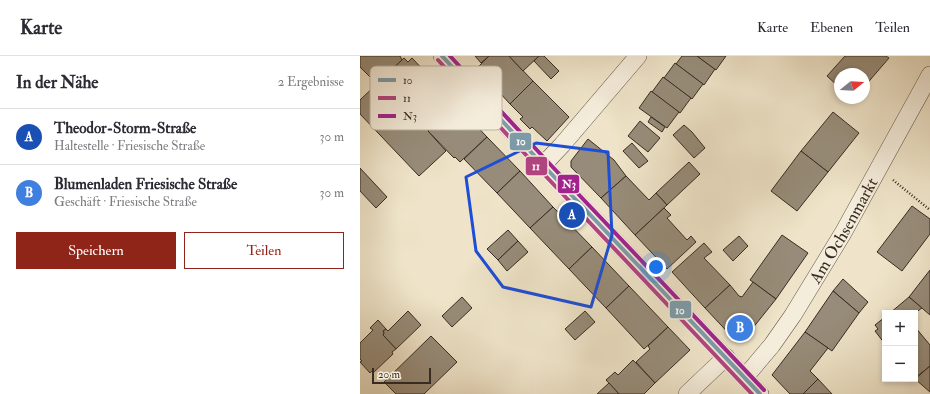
<!DOCTYPE html>
<html lang="de">
<head>
<meta charset="utf-8">
<style>
  body { margin:0; font-family:"IM FELL Double Pica",serif; background:#f2f2f3; color:#2b2b33 }
  .controls { position:absolute; right:12px; bottom:12px; display:grid; overflow:hidden; border-radius:0px; box-shadow:0 2px 6px #0003 }
  .controls button { width:36px; height:36px; display:grid; place-items:center; padding:0; border:0; border-bottom:1px solid #e1e1e2; background:#fff; color:#2b2b33; font:20px sans-serif }
  .compass { position:absolute; left:474px; top:12px; width:36px; height:36px; border-radius:50%; background:#fff; box-shadow:0 2px 6px #0003; rotate:72deg }
  .scale { position:absolute; left:12px; bottom:10px; width:59px; box-sizing:border-box; padding-left:4px; border:2px solid #372c22; border-top:0; font-size:11px; line-height:14px; white-space:nowrap; color:#372c22; -webkit-text-stroke:3px #f5eddc; paint-order:stroke }
  .you { position:absolute; left:296px; top:211px; width:14px; height:14px; margin:-10px; border:3px solid #fff; border-radius:50%; background:#1a73e8; box-shadow:0 0 0 6px #1a73e833 }
  .badge { display:grid; place-items:center; width:26px; height:26px; border-radius:50%; background:#8f2418; color:#fff; font-size:13px; font-weight:700 }
  .pin { position:absolute; translate:-50% -50%; border:2px solid #fff; box-shadow:0 1px 4px #0006 }
  .list { margin:0; padding:0; list-style:none }
  h2 { display:flex; justify-content:space-between; align-items:center; height:52px; margin:0; padding:0 16px; font-size:17px }
  h2 small { font-size:13px; font-weight:400; color:#7c7c81 }
  .list li { display:grid; grid-template-columns:26px 1fr auto; gap:12px; align-items:center; box-sizing:border-box; height:56px; padding:0 16px; border-top:1px solid #e1e1e2 }
  .list b { display:block; font-size:15px; white-space:nowrap }
  .list p { margin:0; font-size:13px; white-space:nowrap; color:#7c7c81 }
  .list em { font-size:13px; font-style:normal; color:#7c7c81 }
  .actions { display:flex; gap:8px; padding:12px 16px }
  .actions a { flex:1; padding:9px 0; border:1px solid #8f2418; border-radius:0px; text-align:center; font-size:14px; color:#8f2418 }
  .actions .main { background:#8f2418; color:#fff }
  .map { position:relative; flex:none; width:570px; height:338px; overflow:hidden }
  header { display:flex; align-items:center; gap:24px; box-sizing:border-box; height:56px; padding:0 20px; background:#fff; border-bottom:1px solid #e1e1e2 }
  header strong { font-size:19px }
  nav { display:flex; gap:22px; margin-inline-start:auto; font-size:14px }
  main { display:flex }
  aside { flex:1; background:#fff }
  .map>svg:first-child { display:block }
  .building { fill:#978c79; stroke:#372c22 }
  .lines { fill:none; stroke-linecap:round; stroke-linejoin:round }
  .street-casing { stroke:#655a4c; stroke-width:18 }
  .path { stroke:#372c22; stroke-width:2.5; stroke-dasharray:1 2; stroke-linecap:butt }
  .street { stroke:#f5eddc; stroke-width:17 }
  .bus-1-casing { stroke:#f5eddc; stroke-width:7 }
  .bus-2-casing { stroke:#f5eddc; stroke-width:7 }
  .bus-3-casing { stroke:#f5eddc; stroke-width:7 }
  .bus-1 { stroke:#7d9caa; stroke-width:4 }
  .bus-2 { stroke:#b24481; stroke-width:4 }
  .bus-3 { stroke:#a2238e; stroke-width:4 }
  .marked { fill:none; stroke:#1d4ed8; stroke-width:3; stroke-linejoin:round }
  .labels { text-anchor:middle; stroke-width:4; stroke-linejoin:round; paint-order:stroke }
  .street-label { font-size:17px; fill:#372c22; stroke:#f5eddc }
  .key { fill:#f5eddc; stroke:#bcb3a4; stroke-width:1 }
  .key-label { font-size:11px; fill:#372c22 }
  .line-badge { stroke:#f5eddc; stroke-width:1.5 }
  .badge-label { font-size:11px; text-anchor:middle; font-weight:bold; fill:#fff }
</style>
</head>
<body>
<header>
<strong>Karte</strong>
<nav><a>Karte</a><a>Ebenen</a><a>Teilen</a></nav>
</header>
<main>
<aside>
<h2>In der Nähe<small>2 Ergebnisse</small></h2>
<ul class="list">
<li><span class="badge" style="background:#1a4fb4">A</span><div><b>Theodor-Storm-Straße</b><p>Haltestelle · Friesische Straße</p></div><em>30 m</em></li>
<li><span class="badge" style="background:#3f7fe0">B</span><div><b>Blumenladen Friesische Straße</b><p>Geschäft · Friesische Straße</p></div><em>30 m</em></li>
</ul>
<div class="actions"><a class="main">Speichern</a><a>Teilen</a></div>
</aside>
<div class="map">
<svg width="570" height="338" viewBox="0 0 570 338">
  <rect width="100%" height="100%" fill="#efe4c9"/>
  <filter id="stains"><feTurbulence type="fractalNoise" baseFrequency=".005" numOctaves="4"/><feColorMatrix values="0 0 0 0 .2 0 0 0 0 .09 0 0 0 0 .02 0 0 0 .5 -.17"/></filter>
  <radialGradient id="worn" r=".72"><stop offset=".6" stop-color="#630" stop-opacity="0"/><stop offset="1" stop-color="#630" stop-opacity=".3"/></radialGradient>
  <g class="building">
    <path d="M0 0H40L42 4 17 28 0 11Z"/>
    <path d="M115 0H129L121 7Z"/>
    <path d="M129 0H149L173 25 150 48 139 36 137 38 127 28 129 26 116 13Z"/>
    <path d="M149 0H179L163 15Z"/>
    <path d="M179 0H184L199 15 191 23 174 5Z"/>
    <path d="M322 0H337L355 13 344 29 316 8Z"/>
    <path d="M337 0H366L356 14Z"/>
    <path d="M485 0H526L529 2 504 31V18H480V32L467 20Z"/>
    <path d="M44 2 48 6 52 2 127 81 100 106 95 101 94 102 68 75 70 73 62 65 59 66 20 25Z"/>
    <path d="M315 7 343 28 332 43 304 22Z"/>
    <path d="M303 21 331 42 320 57 292 36Z"/>
    <path d="M20 25 59 66 62 65 70 73 68 75 86 95 59 120 0 58V44Z"/>
    <path d="M173 25 209 61 187 85 172 71 170 73 160 63 163 61 150 48Z"/>
    <path d="M291 35 319 56 307 72 279 52Z"/>
    <path d="M473 56 499 77 468 116 441 95Z"/>
    <path d="M291 61 305 71 302 76 288 66Z"/>
    <path d="M280 65 300 82 288 96 268 80Z"/>
    <path d="M324 69 332 76 345 92 334 102 313 79Z"/>
    <path d="M127 81 160 115 137 137 104 103Z"/>
    <path d="M228 83 254 104 266 120 241 142 211 111V105Z"/>
    <path d="M272 87 288 105 279 112 263 95Z"/>
    <path d="M441 95 468 116 437 155 411 135Z"/>
    <path d="M329 106 340 118 307 149 296 137Z"/>
    <path d="M0 112 27 141 16 152 0 135Z"/>
    <path d="M160 115 193 151 170 172 137 137Z"/>
    <path d="M266 120 289 144 296 137 307 149 275 179 241 142Z"/>
    <path d="M552 150 570 163V178L542 215 517 196Z"/>
    <path d="M193 151 232 191 209 213 170 172Z"/>
    <path d="M304 152 311 159 307 162 327 184 331 180 336 186 307 213 275 179Z"/>
    <path d="M148 174 158 185 138 204 127 193Z"/>
    <path d="M422 179 448 197 416 243 390 224Z"/>
    <path d="M379 180 388 190 373 205 363 194Z"/>
    <path d="M158 185 168 196 147 215 138 204Z"/>
    <path d="M344 187 352 196 344 202 370 229 345 252 312 216Z"/>
    <path d="M232 191 269 230 246 252 209 213Z"/>
    <path d="M570 214V259L549 241Z"/>
    <path d="M483 223 508 246 499 257 473 235Z"/>
    <path d="M393 226 416 243 384 283 375 284 345 252 370 229 379 240 382 241Z"/>
    <path d="M269 230 308 271 284 293 246 252Z"/>
    <path d="M473 235 499 257 472 295 445 276Z"/>
    <path d="M102 241 112 252 92 271 82 260Z"/>
    <path d="M549 241 562 252 555 257H530Z"/>
    <path d="M48 255 61 269 36 293 23 279 24 277 23 275 26 273 28 275Z"/>
    <path d="M225 255 235 266 215 284 205 273Z"/>
    <path d="M525 261V288L515 275 518 273 515 269Z"/>
    <path d="M18 264 26 273 23 275 24 277 23 279 36 293 32 296 33 298 13 317 12 315 10 317 0 306 2 305 0 303V287L13 274 10 272Z"/>
    <path d="M308 271 330 294 295 327 276 306 290 293 288 290Z"/>
    <path d="M555 271 570 289V310L555 322Z"/>
    <path d="M445 276 468 292 450 315 458 323 443 338H430L412 319Z"/>
    <path d="M71 280 97 306 64 338H36L24 326Z"/>
    <path d="M273 304 295 327 284 338H259L246 324 255 316 258 319Z"/>
    <path d="M570 310V336L555 323Z"/>
    <path d="M458 323 472 338H443Z"/>
    <path d="M249 327 259 338H237Z"/>
  </g>
  <g class="lines">
    <g class="street-casing">
      <g id="street">
        <path d="M82 0 183 109 400 338"/>
        <path d="M183 109 202 89 278 0"/>
        <path id="s1" d="M385 321 412 289 433 259 483 177 570 19"/>
        <path d="M327 338 366 301"/>
      </g>
    </g>
    <path class="path" d="M533 124 570 154"/>
    <use href="#street" class="street"/>
    <g class="bus-1-casing">
      <path id="bus-1" d="M82 0 183 109 400 338"/>
    </g>
    <g class="bus-2-casing">
      <path id="bus-2" d="M78 4 179 113 392 338"/>
    </g>
    <g class="bus-3-casing">
      <path id="bus-3" d="M90 0 187 105 404 334"/>
    </g>
    <use href="#bus-1" class="bus-1"/>
    <use href="#bus-2" class="bus-2"/>
    <use href="#bus-3" class="bus-3"/>
  </g>
  <path class="marked" d="M176 87 248 96 252 179 231 251 143 231 116 195 106 121Z"/>
  <g class="labels">
    <g class="street-label">
      <text dy="6" stroke="none"><textPath href="#s1" startOffset="177">Am Ochsenmarkt</textPath></text>
    </g>
  </g>
  <rect x="10" y="10" width="132" height="64" rx="6" class="key"/>
  <rect x="18" y="22" width="18" height="4" fill="#7d9caa"/>
  <rect x="18" y="40" width="18" height="4" fill="#b24481"/>
  <rect x="18" y="58" width="18" height="4" fill="#a2238e"/>
  <g class="key-label">
    <text x="43" y="28">10</text>
    <text x="43" y="46">11</text>
    <text x="43" y="64">N3</text>
  </g>
  <g class="line-badge">
    <rect x="149" y="76" width="23" height="19" rx="4" fill="#7d9caa"/>
    <rect x="165" y="100" width="23" height="20" rx="4" fill="#b24481"/>
    <rect x="197" y="118" width="23" height="20" rx="4" fill="#a2238e"/>
    <rect x="309" y="244" width="23" height="19" rx="4" fill="#7d9caa"/>
  </g>
  <g class="badge-label">
    <text x="161" y="89">10</text>
    <text x="176" y="114">11</text>
    <text x="209" y="132">N3</text>
    <text x="320" y="258">10</text>
  </g>
  <rect width="100%" height="100%" filter="url(#stains)"/>
  <rect width="100%" height="100%" fill="url(#worn)"/>
</svg>
<div class="controls">
<button>+</button>
<button>−</button>
</div>
<svg class="compass" viewBox="-18 -18 36 36"><path d="M0-13l5 13h-10z" fill="#e53935"/><path d="M0 13l5-13h-10z" fill="#7c7c81"/></svg>
<div class="scale">20 m</div>
<div class="you"></div>
<div class="pin badge" style="left:212px;top:159px;background:#1a4fb4">A</div>
<div class="pin badge" style="left:380px;top:272px;background:#3f7fe0">B</div>
</div>
</main>
</body>
</html>
